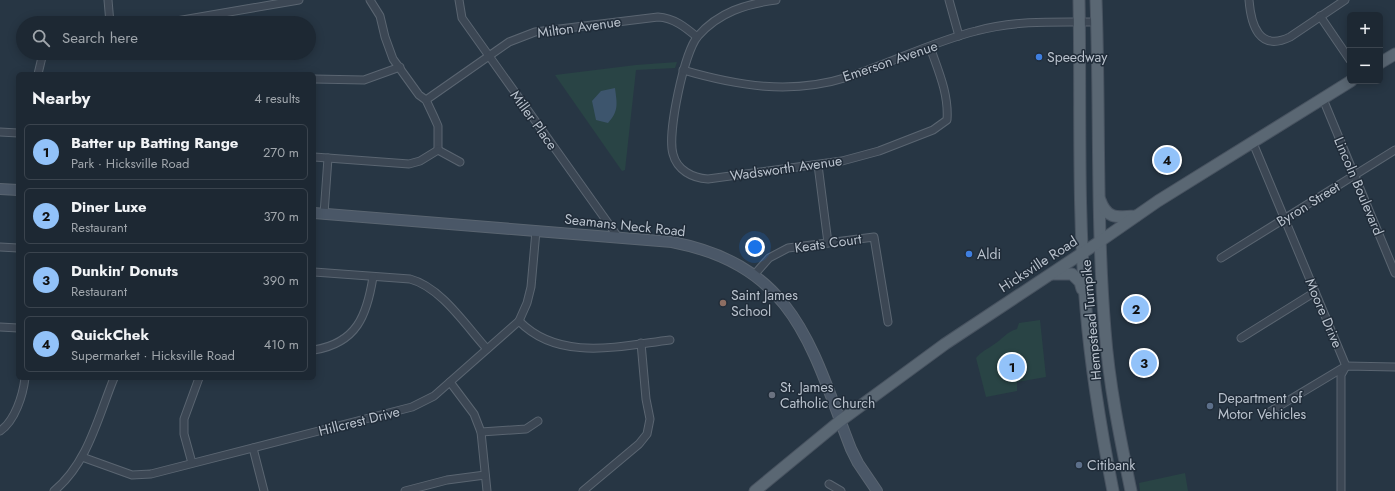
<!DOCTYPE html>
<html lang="en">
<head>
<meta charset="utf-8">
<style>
  body { margin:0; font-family:Jost,sans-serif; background:#25303b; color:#f1f3f6 }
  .controls { position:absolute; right:12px; top:12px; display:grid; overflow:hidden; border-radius:6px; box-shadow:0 2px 10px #0003 }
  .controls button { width:36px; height:36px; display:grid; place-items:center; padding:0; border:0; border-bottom:1px solid #3b444e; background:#1d2833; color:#f1f3f6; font:20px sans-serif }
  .you { position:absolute; left:755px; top:247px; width:14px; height:14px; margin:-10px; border:3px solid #fff; border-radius:50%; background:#1a73e8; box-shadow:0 0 0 6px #1a73e833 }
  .badge { display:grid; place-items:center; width:26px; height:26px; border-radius:50%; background:#92c2f9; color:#111; font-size:13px; font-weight:700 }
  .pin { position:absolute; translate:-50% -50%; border:2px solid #fff; box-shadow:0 1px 4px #0006 }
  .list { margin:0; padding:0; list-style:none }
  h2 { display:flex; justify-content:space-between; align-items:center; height:52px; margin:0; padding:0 16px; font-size:17px }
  h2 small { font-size:13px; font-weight:400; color:#a0a6ac }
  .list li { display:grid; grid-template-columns:26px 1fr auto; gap:12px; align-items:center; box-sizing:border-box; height:56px; margin:0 8px 8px; padding:0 8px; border:1px solid #3b444e; border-radius:6px }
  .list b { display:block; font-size:15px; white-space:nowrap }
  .list p { margin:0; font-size:13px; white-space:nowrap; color:#a0a6ac }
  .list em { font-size:13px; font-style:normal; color:#a0a6ac }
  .icon { flex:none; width:22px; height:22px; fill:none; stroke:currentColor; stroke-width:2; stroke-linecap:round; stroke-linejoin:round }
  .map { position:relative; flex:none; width:1395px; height:491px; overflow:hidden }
  .search { position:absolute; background:#1d2833; box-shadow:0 2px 10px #0003; left:16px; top:16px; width:300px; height:44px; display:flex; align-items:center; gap:10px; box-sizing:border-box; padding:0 14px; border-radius:22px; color:#a0a6ac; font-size:15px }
  .panel { position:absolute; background:#1d2833; box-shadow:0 2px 10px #0003; left:16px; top:72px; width:300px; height:308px; border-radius:6px }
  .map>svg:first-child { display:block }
  .green { fill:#294445 }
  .water { fill:#3d556d }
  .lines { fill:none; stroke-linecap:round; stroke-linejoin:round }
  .street-casing { stroke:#5a6571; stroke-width:9 }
  .secondary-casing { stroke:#5a6571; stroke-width:12 }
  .primary-casing { stroke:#485360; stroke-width:13 }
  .street { stroke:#3c4754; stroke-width:7 }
  .secondary { stroke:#4a5767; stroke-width:10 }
  .primary { stroke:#5a6773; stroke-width:11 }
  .shop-dot { fill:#3f7fe0; stroke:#202c39; stroke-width:1.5 }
  .education-dot { fill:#8d6e63; stroke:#202c39; stroke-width:1.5 }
  .worship-dot { fill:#6b7280; stroke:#202c39; stroke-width:1.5 }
  .service-dot { fill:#5c6f8a; stroke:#202c39; stroke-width:1.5 }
  .labels { text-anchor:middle; stroke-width:3; stroke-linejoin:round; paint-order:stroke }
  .street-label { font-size:14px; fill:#b9c2cd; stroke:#202c39 }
  .poi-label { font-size:14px; fill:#b9c2cd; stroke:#202c39; text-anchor:start }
</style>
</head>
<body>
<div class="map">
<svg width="1395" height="491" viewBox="0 0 1395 491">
  <rect width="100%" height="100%" fill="#273644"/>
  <g class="green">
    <path d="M677 62 675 68 636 70 625 170 622 171 555 75 636 65Z"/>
    <path d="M1040 320 1046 377 1017 382V391L986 397 976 358C982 351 986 350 993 345 1003 339 1006 332 1017 329L1019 323Z"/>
    <path d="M1185 473 1188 491H1140L1139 483Z"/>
  </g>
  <path class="water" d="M615 88C617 104 619 111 608 123L596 120 592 101 601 91Z"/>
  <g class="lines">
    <g class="street-casing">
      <g id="street">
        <path d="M108 0 110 23"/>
        <path d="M370 0 380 16 385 37 393 59 419 95 426 100 434 117 438 126V150"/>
        <path d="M459 0 462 18 618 237"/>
        <path d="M776 0C746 4 719 12 698 36 684 52 667 134 673 154 677 170 692 178 708 179L842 161 879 151 933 130 947 120C949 94 938 70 930 47"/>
        <path d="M949 0 959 36"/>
        <path d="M1249 0C1251 25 1259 52 1290 37L1345 0"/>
        <path d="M1320 16 1350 60"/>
        <path d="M165 23 299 0"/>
        <path d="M683 70C738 86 791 95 848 77 891 63 932 42 976 31 1016 20 1057 22 1097 22"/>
        <path d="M38 74 43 53"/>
        <path d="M314 79 364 80 400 67"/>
        <path d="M1323 99 1395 273"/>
        <path d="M426 100 509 42 535 32 658 17C674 18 685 27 697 37"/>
        <path d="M0 132 18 133"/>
        <path d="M1253 143 1346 366 1341 375V491"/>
        <path d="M438 150 460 162"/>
        <path d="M314 157 409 164 420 161 438 150"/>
        <path d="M818 165 828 243"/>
        <path d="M324 214 328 158"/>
        <path d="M0 247 18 248"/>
        <path d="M1221 258 1395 150"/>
        <path d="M314 272 410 279C441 287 466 326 487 349"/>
        <path d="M754 275 769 258 788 248 874 237 888 322"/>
        <path d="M519 321C559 362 620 346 670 340"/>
        <path d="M0 327 18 328"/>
        <path d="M1241 338 1315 292"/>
        <path d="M314 350C357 343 367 315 373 277"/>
        <path d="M450 382 474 414 481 432 487 491"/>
        <path d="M1266 414 1346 366 1395 367"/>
        <path d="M0 431C15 421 23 395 25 378"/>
        <path d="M481 432 526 429 538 421"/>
        <path d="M253 448 264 491"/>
        <path d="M82 457 132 475 151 474 412 407 434 396 519 321 527 303 531 287 536 231"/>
        <path d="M192 463 184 434V419L199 378"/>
        <path d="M829 484 841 491"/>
        <path d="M54 491C88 463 98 417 114 378"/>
        <path d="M405 491 447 480 485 475"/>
        <path d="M583 491 639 444 647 434 650 419 646 399 641 343"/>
      </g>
    </g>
    <g class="secondary-casing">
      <g id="secondary">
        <path d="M0 189 18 190"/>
        <path d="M314 213 672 242C795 266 811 346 851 449L858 463 877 491"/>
      </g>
    </g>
    <g class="primary-casing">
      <g id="primary">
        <path d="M1079 0C1081 103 1077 206 1086 309 1091 371 1101 430 1113 491"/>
        <path d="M1096 0C1100 110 1096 220 1105 330 1109 384 1120 438 1131 491"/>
        <path d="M1380 63 1395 54"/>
        <path d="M1100 200C1107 220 1118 217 1136 216"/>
        <path d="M1052 274H1072L1080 282 1082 289"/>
        <path d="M755 491 840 421 945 344 1099 242 1158 201 1351 81"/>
      </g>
    </g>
    <use href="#street" class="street"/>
    <use href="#secondary" class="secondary"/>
    <use href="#primary" class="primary"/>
  </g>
  <g class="shop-dot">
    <circle cx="1039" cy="57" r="4"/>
    <circle cx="969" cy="254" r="4"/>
  </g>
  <circle class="education-dot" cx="723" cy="303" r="4"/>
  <circle class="worship-dot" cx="772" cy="395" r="4"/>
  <g class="service-dot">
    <circle cx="1210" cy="406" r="4"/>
    <circle cx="1079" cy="465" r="4"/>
  </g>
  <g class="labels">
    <g class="street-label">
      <text transform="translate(579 27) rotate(-8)" y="5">Milton Avenue</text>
      <text transform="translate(890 61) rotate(-19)" y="5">Emerson Avenue</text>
      <text transform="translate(534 120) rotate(54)" y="5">Miller Place</text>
      <text transform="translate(786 168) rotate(-8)" y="5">Wadsworth Avenue</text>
      <text transform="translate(1359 186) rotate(67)" y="5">Lincoln Boulevard</text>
      <text transform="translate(1308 204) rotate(-32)" y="5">Byron Street</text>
      <text transform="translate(625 225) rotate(6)" y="5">Seamans Neck Road</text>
      <text transform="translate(828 243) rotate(-8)" y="5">Keats Court</text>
      <text transform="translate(1038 264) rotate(-33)" y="5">Hicksville Road</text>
      <text transform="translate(1324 313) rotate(67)" y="5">Moore Drive</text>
      <text transform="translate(1091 320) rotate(-95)" y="5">Hempstead Turnpike</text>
      <text transform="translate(359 421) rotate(-14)" y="5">Hillcrest Drive</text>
    </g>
    <g class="poi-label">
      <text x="1047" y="62">Speedway</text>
      <text x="977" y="259">Aldi</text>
      <text x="731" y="300">Saint James<tspan x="731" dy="16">School</tspan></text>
      <text x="780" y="392">St. James<tspan x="780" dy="16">Catholic Church</tspan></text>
      <text x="1218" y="403">Department of<tspan x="1218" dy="16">Motor Vehicles</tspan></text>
      <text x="1087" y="470">Citibank</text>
    </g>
  </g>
</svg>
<div class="controls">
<button>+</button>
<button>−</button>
</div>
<div class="you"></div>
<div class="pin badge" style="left:1012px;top:367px">1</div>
<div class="pin badge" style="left:1136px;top:309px">2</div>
<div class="pin badge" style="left:1144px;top:363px">3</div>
<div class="pin badge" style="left:1167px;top:160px">4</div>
<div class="search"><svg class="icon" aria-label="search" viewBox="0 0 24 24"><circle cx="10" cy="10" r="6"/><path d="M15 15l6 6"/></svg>Search here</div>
<section class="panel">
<h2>Nearby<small>4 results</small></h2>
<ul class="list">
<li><span class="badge">1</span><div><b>Batter up Batting Range</b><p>Park · Hicksville Road</p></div><em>270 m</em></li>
<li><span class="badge">2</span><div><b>Diner Luxe</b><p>Restaurant</p></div><em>370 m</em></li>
<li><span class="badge">3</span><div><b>Dunkin' Donuts</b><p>Restaurant</p></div><em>390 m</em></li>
<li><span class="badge">4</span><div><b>QuickChek</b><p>Supermarket · Hicksville Road</p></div><em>410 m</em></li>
</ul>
</section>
</div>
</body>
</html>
